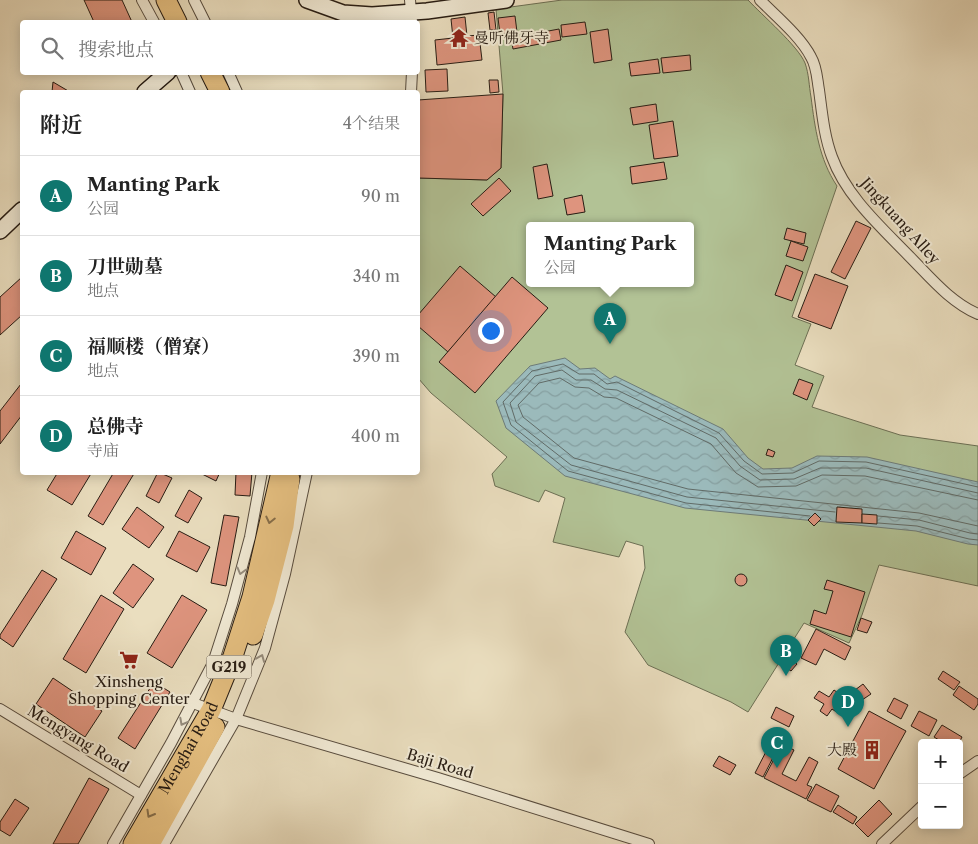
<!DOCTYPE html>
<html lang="zh">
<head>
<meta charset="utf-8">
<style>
  body { margin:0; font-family:"Libre Caslon Text","Noto Serif SC",serif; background:#f2f2f2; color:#222 }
  .controls { position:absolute; right:15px; bottom:15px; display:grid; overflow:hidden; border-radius:5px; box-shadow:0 2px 12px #0003 }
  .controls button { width:45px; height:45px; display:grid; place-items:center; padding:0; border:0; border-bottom:1px solid #e0e0e0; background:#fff; color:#222; font:25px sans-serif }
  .you { position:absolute; left:490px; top:330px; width:18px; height:18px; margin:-12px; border:4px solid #fff; border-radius:50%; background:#1a73e8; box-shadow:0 0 0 8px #1a73e833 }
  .badge { display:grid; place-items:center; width:32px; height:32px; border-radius:50%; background:#0f766e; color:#fff; font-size:16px; font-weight:700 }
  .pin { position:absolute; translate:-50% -41px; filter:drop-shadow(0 1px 2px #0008) }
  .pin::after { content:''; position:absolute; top:26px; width:18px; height:15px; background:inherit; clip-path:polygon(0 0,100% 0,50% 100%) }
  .popup { position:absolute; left:526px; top:222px; width:168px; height:65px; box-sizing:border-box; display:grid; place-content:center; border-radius:5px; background:#fff; filter:drop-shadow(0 1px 4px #0005); font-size:16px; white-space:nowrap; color:#767676 }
  .popup b { font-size:19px; color:#222 }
  .popup::after { content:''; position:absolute; left:50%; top:100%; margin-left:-10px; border:10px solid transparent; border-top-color:#fff }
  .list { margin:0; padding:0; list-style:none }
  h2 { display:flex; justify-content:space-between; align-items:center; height:65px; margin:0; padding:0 20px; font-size:21px }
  h2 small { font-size:16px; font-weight:400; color:#767676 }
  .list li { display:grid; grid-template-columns:32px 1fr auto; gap:15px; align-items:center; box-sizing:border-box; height:80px; padding:0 20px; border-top:1px solid #e0e0e0 }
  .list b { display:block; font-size:19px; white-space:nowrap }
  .list p { margin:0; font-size:16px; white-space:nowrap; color:#767676 }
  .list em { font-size:16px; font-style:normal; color:#767676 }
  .icon { flex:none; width:28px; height:28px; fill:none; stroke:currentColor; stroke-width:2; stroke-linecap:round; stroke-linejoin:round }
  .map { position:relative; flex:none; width:978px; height:844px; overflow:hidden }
  .search { position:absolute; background:#fff; box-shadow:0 2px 12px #0003; left:20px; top:20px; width:400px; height:55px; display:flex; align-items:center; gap:12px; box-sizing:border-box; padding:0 18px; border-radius:5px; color:#767676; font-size:19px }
  .panel { position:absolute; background:#fff; box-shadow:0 2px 12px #0003; left:20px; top:90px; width:400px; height:385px; border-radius:5px }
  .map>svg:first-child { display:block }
  .park { fill:#b2c295; stroke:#6c6f54; fill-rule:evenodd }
  .water { fill:url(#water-waves); stroke:#6d7b78 }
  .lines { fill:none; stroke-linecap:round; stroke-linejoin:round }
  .shore { stroke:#616b67; stroke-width:1 }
  .building { fill:#de947e; stroke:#271c13 }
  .street-casing { stroke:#584c3e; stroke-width:12 }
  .secondary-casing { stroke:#271c13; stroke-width:18 }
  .highway-casing { stroke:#271c13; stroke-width:21 }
  .street { stroke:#f1ead5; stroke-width:10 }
  .secondary { stroke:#f1ead5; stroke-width:15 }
  .highway { stroke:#e5bf80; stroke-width:19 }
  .oneway { stroke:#866e4a }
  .oneway2 { stroke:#968d7e }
  .labels { text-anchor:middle; stroke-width:4; stroke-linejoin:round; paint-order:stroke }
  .shield { fill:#f1ead5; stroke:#645a4d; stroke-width:1 }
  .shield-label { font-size:14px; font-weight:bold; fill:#271c13 }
  .poi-label { font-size:15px; fill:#271c13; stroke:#f1ead5; text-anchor:start }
  .street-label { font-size:15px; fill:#271c13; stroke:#f1ead5 }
</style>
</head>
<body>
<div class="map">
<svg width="978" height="844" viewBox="0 0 978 844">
  <defs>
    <pattern id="water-waves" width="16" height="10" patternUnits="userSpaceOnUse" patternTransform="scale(1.25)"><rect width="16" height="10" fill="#9bbabb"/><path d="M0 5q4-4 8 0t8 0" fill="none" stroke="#869fa0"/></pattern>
  </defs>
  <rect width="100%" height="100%" fill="#eadebf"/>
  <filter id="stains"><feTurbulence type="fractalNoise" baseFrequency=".004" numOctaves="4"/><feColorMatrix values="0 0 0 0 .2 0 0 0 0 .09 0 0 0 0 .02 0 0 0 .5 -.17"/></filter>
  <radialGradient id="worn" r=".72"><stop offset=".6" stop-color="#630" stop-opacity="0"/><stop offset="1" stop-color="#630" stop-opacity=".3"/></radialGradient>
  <path class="park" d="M562 0H748C762 15 798 46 805 63 809 74 809 86 811 97 815 128 819 159 837 186L792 317 811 324 795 365 824 376 812 407 900 435 978 446V586L879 565 862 615 849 643 804 623 748 712 731 702 648 665 625 632 645 568 643 546 626 541 619 557 553 542 565 498 545 490 539 502 495 486 492 474 507 457 431 393 418 378V178L487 180 501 168 503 94 496 9ZM530 225H690V283H530Z"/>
  <path class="water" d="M565 358 580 369 595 368 610 379 615 376 723 429 748 458 763 469 792 468 817 456 867 457 978 482V545L968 544 916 531 685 508 565 476 506 428 496 401 530 366Z"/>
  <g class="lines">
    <g class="shore">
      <path d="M978 500 865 476 822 475 796 486 758 487 736 473 711 444 616 398 604 397 589 388 575 387 560 378 539 383 518 405 523 417 574 458 688 489 919 513 978 526"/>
      <path d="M835 512 687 497 571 465 516 422 510 403 535 376 562 370 576 380H591L605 389 617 390 716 438 740 466 760 480 794 479 820 468H866L978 493"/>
      <path d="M810 516 686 503 568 471 511 425 503 402 532 371 563 364 579 374H594L607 384 617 382 719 433 744 461 762 474 793 473 819 461 866 462 978 487"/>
      <path d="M878 516 919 520 970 533 978 534"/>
      <path d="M878 523 917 526 969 539 978 540"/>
    </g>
  </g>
  <g class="building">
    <path d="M84 0H122L132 22H94Z"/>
    <path d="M494 12 496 30H490L488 13Z"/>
    <path d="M515 16 517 32 500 34 498 18Z"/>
    <path d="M465 17 467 36 479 35 482 60 437 65 435 40 453 38 451 19Z"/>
    <path d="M585 22 587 34 562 37 561 25Z"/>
    <path d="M559 29 561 40 513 49 511 38Z"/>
    <path d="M608 29 612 60 594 63 590 32Z"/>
    <path d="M690 55 691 70 663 73 661 58Z"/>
    <path d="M658 59 660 73 631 76 629 63Z"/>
    <path d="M447 69 448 91 426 92 425 70Z"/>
    <path d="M489 80H498L499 92 490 93Z"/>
    <path d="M53 82 70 92H52Z"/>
    <path d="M503 94 501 168 487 180 418 178V100Z"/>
    <path d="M656 104 658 121 633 125 630 108Z"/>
    <path d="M673 121 678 156 654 159 649 125Z"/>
    <path d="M664 162 667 179 632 184 630 167Z"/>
    <path d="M547 164 553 196 538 199 533 167Z"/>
    <path d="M499 178 511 191 483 216 471 204Z"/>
    <path d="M582 195 585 212 567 215 564 199Z"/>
    <path d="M856 221 871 228 845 279 831 272Z"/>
    <path d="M787 228 806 233 804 244 784 239Z"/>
    <path d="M791 241 808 247 803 261 786 256Z"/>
    <path d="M786 265 803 272 792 301 775 295Z"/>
    <path d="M460 266 496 297 448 352 418 326V315Z"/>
    <path d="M815 274 848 286 831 329 798 317Z"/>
    <path d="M22 277V315L0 335V297Z"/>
    <path d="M512 277 548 308 475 393 439 362Z"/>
    <path d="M799 379 813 384 807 400 793 394Z"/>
    <path d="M21 384 22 415 0 444V411Z"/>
    <path d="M768 449 775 452 773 457 766 455Z"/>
    <path d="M58 472H92L72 505 47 490Z"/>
    <path d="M114 472H135L103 525 88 516Z"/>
    <path d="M158 472 172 478 159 503 146 496Z"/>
    <path d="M203 472H220L216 481 202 474Z"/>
    <path d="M236 472H252L250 496 235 495Z"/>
    <path d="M189 490 202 498 188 523 175 516Z"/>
    <path d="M137 507 164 527 149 548 122 529Z"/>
    <path d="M837 507 862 509V523L836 522Z"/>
    <path d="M815 513 821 519 814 526 808 520Z"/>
    <path d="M862 514 877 515V524L862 523Z"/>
    <path d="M224 515 239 517 226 586 211 583Z"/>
    <path d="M76 531 106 548 91 575 61 558Z"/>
    <path d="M179 531 210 547 197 572 166 556Z"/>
    <path d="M133 564 154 579 133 608 113 593Z"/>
    <path d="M42 570 57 579 13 647 0 638V635Z"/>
    <circle cx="741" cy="580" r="6"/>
    <path d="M827 580 865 592 851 637 810 624 814 610 826 614 833 591 824 589Z"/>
    <path d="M101 595 124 609 86 673 63 659Z"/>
    <path d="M182 595 207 610 172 668 147 653Z"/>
    <path d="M861 618 872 622 867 633 857 630Z"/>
    <path d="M816 629 851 647 845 660 824 649 816 665 801 658Z"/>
    <path d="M790 658 797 664 791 671 784 666Z"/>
    <path d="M943 671 960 682 954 690 938 679Z"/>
    <path d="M53 678 102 711 85 737 36 704Z"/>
    <path d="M154 682 170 692 135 749 118 738Z"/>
    <path d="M863 684 871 694 862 700 855 690Z"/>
    <path d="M959 686 978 699V704L974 710 953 695Z"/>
    <path d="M834 690 841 695 837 702 848 710 844 717 832 709 827 716 820 711 824 704 814 698 819 691 829 697Z"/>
    <path d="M894 698 908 705 901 719 887 711Z"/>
    <path d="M776 707 794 716 789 727 771 718Z"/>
    <path d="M869 711 906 731 874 789 838 769Z"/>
    <path d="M919 711 937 720 929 736 911 726Z"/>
    <path d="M942 725 962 737 959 743H944L934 737Z"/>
    <path d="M771 742 779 746 763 777 755 773Z"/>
    <path d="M782 744 794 750 782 774 796 781 809 757 818 762 807 785 812 787 806 799 764 778Z"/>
    <path d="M719 756 736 765 730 775 713 766Z"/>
    <path d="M89 778 109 789 78 844H53Z"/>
    <path d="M816 784 839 796 831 812 807 800Z"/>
    <path d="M15 799 29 808 10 836 0 830V822Z"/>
    <path d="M879 800 892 814 868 837 855 824Z"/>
    <path d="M838 805 857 817 853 824 833 812Z"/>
  </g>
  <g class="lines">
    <g class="street-casing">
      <g id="street">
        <path d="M142 0 154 22"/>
        <path d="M194 0 205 22"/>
        <path d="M410 0 412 22"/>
        <path d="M760 0C776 16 801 37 811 57 817 67 817 79 819 90 822 112 824 136 832 157 846 196 881 227 909 256 930 277 950 302 978 314"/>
        <path d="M181 72 190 92"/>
        <path d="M228 72 237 92"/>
        <path d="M411 92 412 72"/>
        <path d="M193 703 236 719 438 778 649 844"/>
        <path d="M0 709 141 795"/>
        <path d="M959 774 978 761"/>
        <path d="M113 844 171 743 213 663 232 604 250 537 262 472"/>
        <path d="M164 844 236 719 265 648 285 574 307 472"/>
        <path d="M882 844 922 806"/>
      </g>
    </g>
    <g class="secondary-casing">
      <g id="secondary">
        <path d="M307 0 343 13 372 15 427 11 506 0"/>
        <path d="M145 92 168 72"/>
        <path d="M0 231 22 210"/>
      </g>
    </g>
    <g class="highway-casing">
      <g id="highway">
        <path d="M166 0 177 22"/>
        <path d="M210 72 220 92"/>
        <path d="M253 635 265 600 284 526 290 479"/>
        <path id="s1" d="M133 844 211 710 233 656 252 597 281 472"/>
        <path d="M150 844 215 727"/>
      </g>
    </g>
    <use href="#street" class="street"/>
    <use href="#secondary" class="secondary"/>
    <use href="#highway" class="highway"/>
  </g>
  <defs><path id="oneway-chevron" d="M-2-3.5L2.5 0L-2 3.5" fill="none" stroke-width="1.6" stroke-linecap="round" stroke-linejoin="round" transform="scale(1.25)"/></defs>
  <g class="oneway">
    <use href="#oneway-chevron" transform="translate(270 520) rotate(103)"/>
    <use href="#oneway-chevron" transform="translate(150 814) rotate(120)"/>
  </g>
  <g class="oneway2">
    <use href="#oneway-chevron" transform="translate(241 571) rotate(105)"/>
    <use href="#oneway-chevron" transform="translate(261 658) rotate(-68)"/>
    <use href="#oneway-chevron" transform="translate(183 722) rotate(118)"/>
  </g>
  <defs>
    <g id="temple-bare" transform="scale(1.5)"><path d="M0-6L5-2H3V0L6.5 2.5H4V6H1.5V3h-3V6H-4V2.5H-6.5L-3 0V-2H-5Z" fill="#8f2418" stroke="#f1ead5" stroke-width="2.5" paint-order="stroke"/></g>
    <g id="supermarket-bare" transform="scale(1.5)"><path d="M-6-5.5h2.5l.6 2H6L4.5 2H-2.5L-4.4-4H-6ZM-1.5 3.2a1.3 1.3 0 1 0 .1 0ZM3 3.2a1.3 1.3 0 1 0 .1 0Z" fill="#8f2418" stroke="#f1ead5" stroke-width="2.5" paint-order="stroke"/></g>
    <g id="building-bare" transform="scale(1.5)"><path d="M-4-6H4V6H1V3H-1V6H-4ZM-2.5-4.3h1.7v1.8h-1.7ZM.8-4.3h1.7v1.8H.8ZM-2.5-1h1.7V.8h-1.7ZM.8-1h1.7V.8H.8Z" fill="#8f2418" stroke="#f1ead5" stroke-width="2.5" paint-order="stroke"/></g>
  </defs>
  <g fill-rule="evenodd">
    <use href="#temple-bare" x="459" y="38"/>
    <use href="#supermarket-bare" x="129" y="660"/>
    <use href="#building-bare" x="872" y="750"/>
  </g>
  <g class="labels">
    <rect class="shield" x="206.5" y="655.5" width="45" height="23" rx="4"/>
    <g class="shield-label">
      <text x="229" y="672">G219</text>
    </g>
    <g class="poi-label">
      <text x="474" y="43">曼听佛牙寺</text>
      <text x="129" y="687" text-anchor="middle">Xinsheng<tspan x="129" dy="17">Shopping Center</tspan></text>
      <text x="857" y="755" text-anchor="end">大殿</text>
    </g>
    <g class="street-label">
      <text transform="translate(900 221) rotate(48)" y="5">Jingkuang Alley</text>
      <text transform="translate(78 739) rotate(31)" y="5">Mengyang Road</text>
      <text dy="5" stroke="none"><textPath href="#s1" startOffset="111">Menghai Road</textPath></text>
      <text transform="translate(440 764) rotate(17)" y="5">Baji Road</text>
    </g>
  </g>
  <rect width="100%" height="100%" filter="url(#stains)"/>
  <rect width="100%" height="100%" fill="url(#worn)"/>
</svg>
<div class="controls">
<button>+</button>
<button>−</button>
</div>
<div class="you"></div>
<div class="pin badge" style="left:610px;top:344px">A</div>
<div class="popup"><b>Manting Park</b>公园</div>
<div class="pin badge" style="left:786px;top:676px">B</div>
<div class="pin badge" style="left:777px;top:768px">C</div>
<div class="pin badge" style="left:848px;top:727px">D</div>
<div class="search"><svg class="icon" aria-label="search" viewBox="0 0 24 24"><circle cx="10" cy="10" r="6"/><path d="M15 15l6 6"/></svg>搜索地点</div>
<section class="panel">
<h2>附近<small>4个结果</small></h2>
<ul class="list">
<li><span class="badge">A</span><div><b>Manting Park</b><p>公园</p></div><em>90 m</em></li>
<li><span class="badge">B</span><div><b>刀世勋墓</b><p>地点</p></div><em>340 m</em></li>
<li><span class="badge">C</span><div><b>福顺楼（僧寮）</b><p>地点</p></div><em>390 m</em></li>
<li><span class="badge">D</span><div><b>总佛寺</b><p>寺庙</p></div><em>400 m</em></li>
</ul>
</section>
</div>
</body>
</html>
